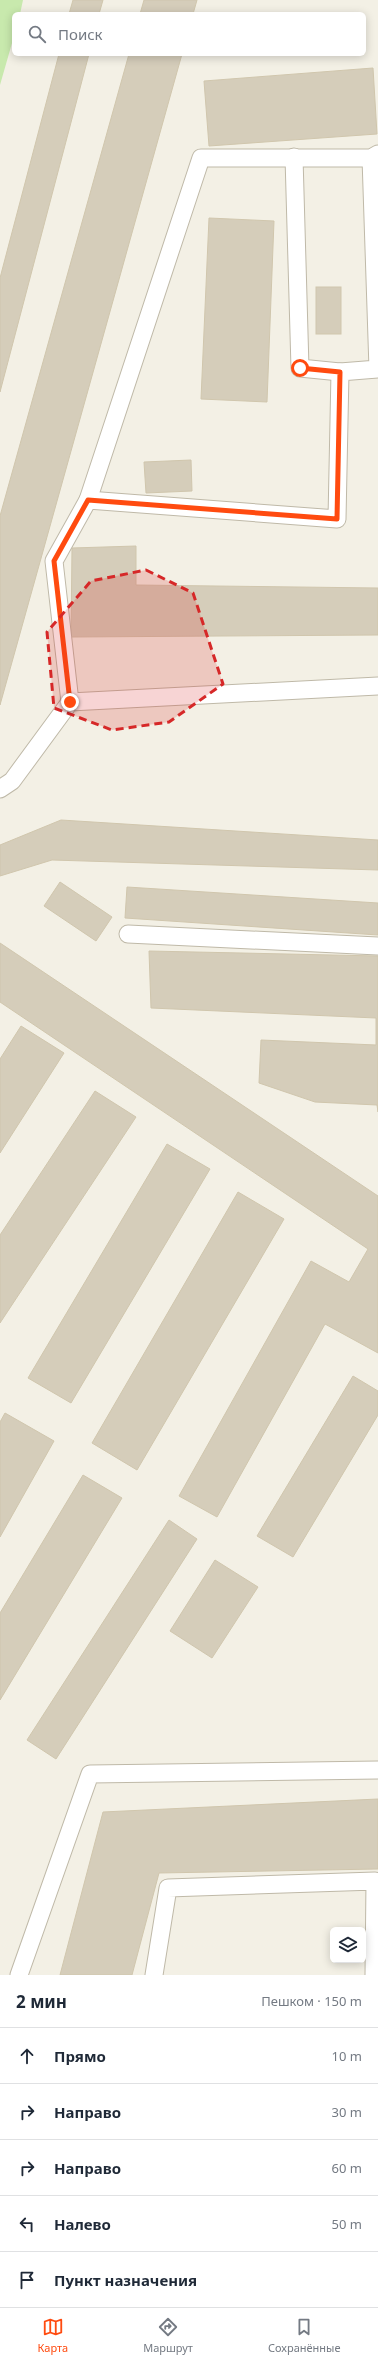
<!DOCTYPE html>
<html lang="ru">
<head>
<meta charset="utf-8">
<style>
  body { margin:0; font-family:"Noto Sans",sans-serif; background:#f6f6f7; color:#1f2937 }
  .controls { position:absolute; right:12px; bottom:12px; display:grid; overflow:hidden; border-radius:6px; box-shadow:0 2px 10px #0003 }
  .controls button { width:36px; height:36px; display:grid; place-items:center; padding:0; border:0; border-bottom:1px solid #e0e1e3; background:#fff; color:#1f2937; font:20px sans-serif }
  .stop { position:absolute; width:12px; height:12px; margin:-9px; border:3px solid #ff4b10; border-radius:50%; background:#fff }
  .stop.end { background:#ff4b10; border-color:#fff; box-shadow:0 1px 4px #0008 }
  .list { margin:0; padding:0; list-style:none }
  h2 { display:flex; justify-content:space-between; align-items:center; height:52px; margin:0; padding:0 16px; font-size:17px }
  h2 small { font-size:13px; font-weight:400; color:#747a83 }
  .list li { display:grid; grid-template-columns:26px 1fr auto; gap:12px; align-items:center; box-sizing:border-box; height:56px; padding:0 16px; border-top:1px solid #e0e1e3 }
  .list b { display:block; font-size:15px; white-space:nowrap }
  .list em { font-size:13px; font-style:normal; color:#747a83 }
  .icon { flex:none; width:22px; height:22px; fill:none; stroke:currentColor; stroke-width:2; stroke-linecap:round; stroke-linejoin:round }
  .map { position:relative; flex:none; width:378px; height:1975px; overflow:hidden }
  .search { position:absolute; background:#fff; box-shadow:0 2px 10px #0003; left:12px; right:12px; top:12px; height:44px; display:flex; align-items:center; gap:10px; box-sizing:border-box; padding:0 14px; border-radius:6px; color:#747a83; font-size:15px }
  .sheet { height:332px; background:#fff }
  nav { display:flex; justify-content:space-around; align-items:center; box-sizing:border-box; height:56px; border-top:1px solid #e0e1e3; background:#fff; font-size:11px; color:#747a83 }
  nav a { display:grid; justify-items:center; gap:2px }
  nav .on { color:#ff4b10 }
  .map>svg:first-child { display:block }
  .green { fill:#c8e9ad }
  .building { fill:#d5cdba; stroke:#d0c6ad }
  .lines { fill:none; stroke-linecap:round; stroke-linejoin:round }
  .lane-casing { stroke:#bfb9a8; stroke-width:19 }
  .lane { stroke:#fff; stroke-width:17 }
  .route { stroke:#ff4b10; stroke-width:5 }
  .marked { fill:#d62828; fill-opacity:0.2; stroke:#d62828; stroke-width:3; stroke-dasharray:8 5; stroke-linejoin:round }
</style>
</head>
<body>
<div class="map">
<svg width="378" height="1975" viewBox="0 0 378 1975">
  <rect width="100%" height="100%" fill="#f3f0e5"/>
  <path class="green" d="M0 0H23L20 14H14V36L0 85Z"/>
  <g class="building">
    <path d="M73 0H103L99 14H69Z"/>
    <path d="M144 0H197L193 14H140Z"/>
    <path d="M59 54H89L0 392V278Z"/>
    <path d="M129 54H182L0 705V516Z"/>
    <path d="M373 68 377 134 209 146 204 81Z"/>
    <path d="M209 218 274 221 267 402 201 399Z"/>
    <rect x="316" y="287" width="25" height="47"/>
    <path d="M191 460 192 491 146 493 144 462Z"/>
    <path d="M136 546V585L378 588V635L71 637 72 548Z"/>
    <path d="M61 820 378 840V870L52 860 0 876V845Z"/>
    <path d="M60 882 112 917 96 941 44 906Z"/>
    <path d="M127 887 378 903V935L125 918Z"/>
    <path d="M0 943 378 1196V1353L325 1324 217 1517 179 1496 311 1261 349 1282 368 1249 0 1002Z"/>
    <path d="M149 951 378 956V1112L377 1105 315 1102 259 1083 261 1040 376 1045V1018L151 1008Z"/>
    <path d="M21 1026 64 1053 0 1153V1059Z"/>
    <path d="M95 1091 136 1117 0 1323V1235Z"/>
    <path d="M167 1144 210 1169 71 1403 28 1378Z"/>
    <path d="M238 1192 284 1219 137 1470 92 1443Z"/>
    <path d="M353 1376 378 1391V1415L293 1557 257 1536Z"/>
    <path d="M5 1413 54 1441 0 1537V1422Z"/>
    <path d="M83 1475 122 1498 0 1700V1613Z"/>
    <path d="M169 1520 197 1539 56 1759 27 1740Z"/>
    <path d="M215 1560 258 1587 212 1658 170 1631Z"/>
    <path d="M378 1799V1869L159 1873 132 1975H60L103 1812Z"/>
  </g>
  <g class="lines">
    <g class="lane-casing">
      <g id="lane">
        <path d="M294 157 300 368 340 372"/>
        <path d="M88 500 201 158H371L378 154"/>
        <path d="M70 702 54 561 88 500 337 519 340 372 378 369 371 158"/>
        <path d="M0 789 12 781 70 702 378 686"/>
        <path d="M128 934 378 946"/>
        <path d="M19 1975 90 1774 378 1770"/>
        <path d="M154 1975 168 1888 375 1881 374 1975"/>
      </g>
    </g>
    <use href="#lane" class="lane"/>
  </g>
  <g class="lines">
    <path class="route" d="M70 702 54 561 88 500 337 519 340 372 300 368"/>
  </g>
  <path class="marked" d="M146 570 193 593 223 684 169 722 112 730 54 708 47 632 91 581Z"/>
</svg>
<div class="controls">
<button><svg class="icon" aria-label="layers" viewBox="0 0 24 24"><path d="M12 4l9 5-9 5-9-5zM3 14l9 5 9-5"/></svg></button>
</div>
<div class="stop" style="left:300px;top:368px"></div>
<div class="stop end" style="left:70px;top:702px"></div>
<div class="search"><svg class="icon" aria-label="search" viewBox="0 0 24 24"><circle cx="10" cy="10" r="6"/><path d="M15 15l6 6"/></svg>Поиск</div>
</div>
<section class="sheet">
<h2>2 мин<small>Пешком · 150 m</small></h2>
<ul class="list">
<li><svg class="icon" aria-label="ahead" viewBox="0 0 24 24"><path d="M12 20V5M6 11l6-6 6 6"/></svg><div><b>Прямо</b></div><em>10 m</em></li>
<li><svg class="icon" aria-label="right" viewBox="0 0 24 24"><path d="M7 20v-9h11M14 6l5 5-5 5"/></svg><div><b>Направо</b></div><em>30 m</em></li>
<li><svg class="icon" aria-label="right" viewBox="0 0 24 24"><path d="M7 20v-9h11M14 6l5 5-5 5"/></svg><div><b>Направо</b></div><em>60 m</em></li>
<li><svg class="icon" aria-label="left" viewBox="0 0 24 24"><path d="M17 20v-9H6M10 6l-5 5 5 5"/></svg><div><b>Налево</b></div><em>50 m</em></li>
<li><svg class="icon" aria-label="arrive" viewBox="0 0 24 24"><path d="M6 21V4h12l-3 4 3 4H6"/></svg><div><b>Пункт назначения</b></div></li>
</ul>
</section>
<nav>
<a class="on"><svg class="icon" aria-label="map" viewBox="0 0 24 24"><path d="M3 6l6-2 6 2 6-2v14l-6 2-6-2-6 2zM9 4v14M15 6v14"/></svg>Карта</a>
<a><svg class="icon" aria-label="directions" viewBox="0 0 24 24"><path d="M12 3l9 9-9 9-9-9zM9 14v-3h6M13 9l2 2-2 2"/></svg>Маршрут</a>
<a><svg class="icon" aria-label="saved" viewBox="0 0 24 24"><path d="M7 4h10v16l-5-4-5 4z"/></svg>Сохранённые</a>
</nav>
</body>
</html>
